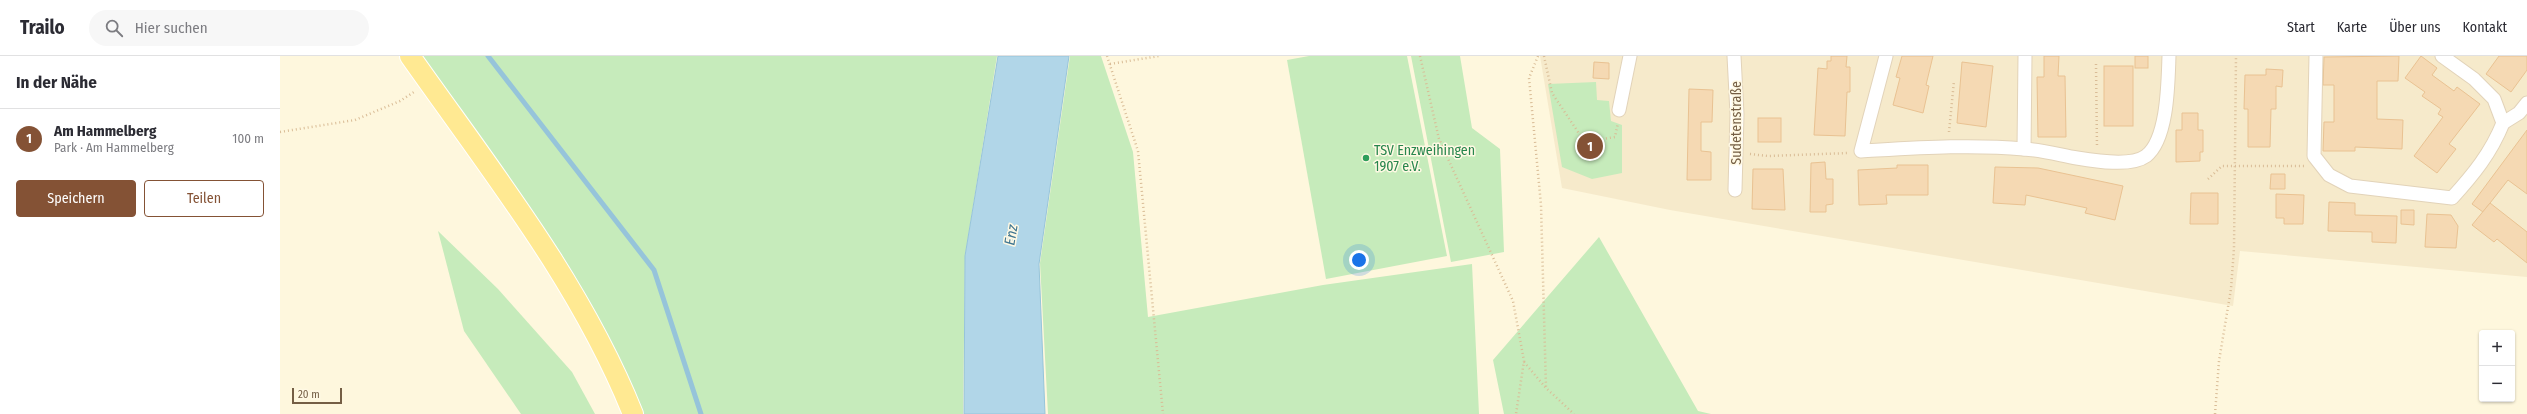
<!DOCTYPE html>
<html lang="de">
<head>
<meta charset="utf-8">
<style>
  body { margin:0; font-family:"Fira Sans Condensed",sans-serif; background:#f7f7f7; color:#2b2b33 }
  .controls { position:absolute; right:12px; bottom:12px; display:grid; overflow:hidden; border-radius:4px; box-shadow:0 1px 3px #0004 }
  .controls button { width:36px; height:36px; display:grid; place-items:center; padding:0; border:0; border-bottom:1px solid #e1e1e2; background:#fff; color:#2b2b33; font:20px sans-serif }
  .scale { position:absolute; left:12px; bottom:10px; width:50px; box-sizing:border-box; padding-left:4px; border:2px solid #745e44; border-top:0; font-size:11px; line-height:14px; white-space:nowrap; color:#745e44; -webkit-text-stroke:3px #fff9e4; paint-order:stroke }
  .you { position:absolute; left:1079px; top:204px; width:14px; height:14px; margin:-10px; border:3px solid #fff; border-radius:50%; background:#1a73e8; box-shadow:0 0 0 6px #1a73e833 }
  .badge { display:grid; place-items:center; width:26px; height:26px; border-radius:50%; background:#845235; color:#fff; font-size:13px; font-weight:700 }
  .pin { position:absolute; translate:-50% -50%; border:2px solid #fff; box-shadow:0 1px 4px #0006 }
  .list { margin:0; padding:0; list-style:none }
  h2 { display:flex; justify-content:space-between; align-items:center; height:52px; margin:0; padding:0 16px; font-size:17px }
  h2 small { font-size:13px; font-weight:400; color:#7c7c81 }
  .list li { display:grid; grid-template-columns:26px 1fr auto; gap:12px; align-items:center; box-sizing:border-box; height:60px; padding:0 16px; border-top:1px solid #e1e1e2 }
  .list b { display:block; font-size:15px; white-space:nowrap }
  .list p { margin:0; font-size:13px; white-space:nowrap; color:#7c7c81 }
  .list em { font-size:13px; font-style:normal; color:#7c7c81 }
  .actions { display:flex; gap:8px; padding:12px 16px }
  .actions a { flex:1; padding:9px 0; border:1px solid #845235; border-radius:4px; text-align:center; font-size:14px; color:#845235 }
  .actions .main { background:#845235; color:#fff }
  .icon { flex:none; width:22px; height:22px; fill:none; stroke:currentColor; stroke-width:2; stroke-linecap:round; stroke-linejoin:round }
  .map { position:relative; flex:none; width:2247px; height:358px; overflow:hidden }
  header { display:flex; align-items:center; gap:24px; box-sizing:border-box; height:56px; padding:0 20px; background:#fff; border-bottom:1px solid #e1e1e2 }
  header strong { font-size:19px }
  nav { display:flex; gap:22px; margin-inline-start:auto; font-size:14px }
  .search { width:280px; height:36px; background:#f7f7f7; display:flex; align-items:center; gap:10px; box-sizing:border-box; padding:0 14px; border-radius:22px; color:#7c7c81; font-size:15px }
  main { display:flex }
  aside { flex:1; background:#fff }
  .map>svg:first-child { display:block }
  .residential { fill:#f6eacb }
  .green { fill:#c6ebbb }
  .water { fill:#b1d6e8; stroke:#96c4da }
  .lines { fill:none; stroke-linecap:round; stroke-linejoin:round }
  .stream { stroke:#96c4da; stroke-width:5 }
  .building { fill:#f5d9b3; stroke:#e9c292 }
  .street-casing { stroke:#e2d3b9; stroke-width:15 }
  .primary-casing { stroke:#fff; stroke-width:22 }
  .path { stroke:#d9bc96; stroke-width:2.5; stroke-dasharray:1 3; stroke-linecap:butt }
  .street { stroke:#fff; stroke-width:13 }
  .primary { stroke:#ffe992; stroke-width:20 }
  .leisure-dot { fill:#2e9e5b; stroke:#fff9e4; stroke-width:1.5 }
  .labels { text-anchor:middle; stroke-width:3; stroke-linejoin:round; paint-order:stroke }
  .street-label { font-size:14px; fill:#745e44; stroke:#fff9e4 }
  .leisure-label { font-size:14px; fill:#27864d; stroke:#fff9e4; text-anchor:start }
  .water-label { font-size:15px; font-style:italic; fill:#3f7591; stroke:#fff9e4 }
</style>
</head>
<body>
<header>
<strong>Trailo</strong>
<div class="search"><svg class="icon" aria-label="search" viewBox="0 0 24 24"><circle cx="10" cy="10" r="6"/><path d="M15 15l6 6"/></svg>Hier suchen</div>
<nav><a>Start</a><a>Karte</a><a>Über uns</a><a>Kontakt</a></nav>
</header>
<main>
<aside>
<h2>In der Nähe<small></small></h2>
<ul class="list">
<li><span class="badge">1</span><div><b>Am Hammelberg</b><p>Park · Am Hammelberg</p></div><em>100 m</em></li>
</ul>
<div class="actions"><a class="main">Speichern</a><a>Teilen</a></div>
</aside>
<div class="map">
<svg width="2247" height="358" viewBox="0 0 2247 358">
  <rect width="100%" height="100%" fill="#fef7dd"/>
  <path class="residential" d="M1260 0H2247V221L1960 195 1953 250 1390 154 1282 132Z"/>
  <g class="green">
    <path d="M141 0H717L685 200 683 358H360Z"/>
    <path d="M790 0H821L853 96 868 261 1043 229 1192 208 1199 358H768L760 207Z"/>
    <path d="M1029 0H1127L1167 200 1046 223 1007 4Z"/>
    <path d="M1131 0H1180L1192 72 1220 93 1224 196 1171 206Z"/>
    <path d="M1316 26 1317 44 1329 45 1331 65 1342 69V117L1312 123 1282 111 1268 28Z"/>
    <path d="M158 175 218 233 292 316 315 358H241L184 275Z"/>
    <path d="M1319 181 1418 355 1431 358H1224L1213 304Z"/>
  </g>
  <path class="water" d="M718 0H789L759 208 765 358H684L685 200Z"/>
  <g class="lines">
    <path class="stream" d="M208 0 374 214 421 358"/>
  </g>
  <g class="building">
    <path d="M1551 0H1567L1566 11H1570V36H1567L1565 80 1534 79 1538 12 1547 13V5H1551Z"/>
    <path d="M1622 0H1653L1646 29 1649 30 1643 57 1613 49 1620 22 1616 21Z"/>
    <path d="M1764 0H1779L1778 20H1785L1786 81H1758L1757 21H1764Z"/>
    <rect x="1855" y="0" width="13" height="12"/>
    <path d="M2119 0 2118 25H2097V63L2123 64 2122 93 2075 91V95H2043L2044 66H2054V29H2043L2044 1Z"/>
    <path d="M2141 0 2157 12 2152 19 2174 35 2177 31 2200 48 2169 88 2176 93 2157 117 2134 100 2163 61 2158 58 2161 53 2142 40 2145 36 2125 22Z"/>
    <path d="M2219 0H2247V14L2231 36 2206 18Z"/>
    <path d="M1314 6 1329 7V23L1313 22Z"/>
    <path d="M1682 6 1713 10 1706 71 1677 67Z"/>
    <rect x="1824" y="10" width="29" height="60"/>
    <path d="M1986 13 2003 14 2002 31 1996 30V53H1991L1990 91H1968V53H1964L1965 19H1986Z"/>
    <path d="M1409 33 1433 34 1432 66H1421V95L1431 96V124H1407Z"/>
    <path d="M1902 57H1918V74H1923V96H1920V105L1896 106V74H1902Z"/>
    <rect x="1478" y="62" width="23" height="24"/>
    <path d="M2247 74V138L2228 124 2203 156 2192 148Z"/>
    <path d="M1545 106 1546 123H1553V148L1546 149V156H1530L1531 107Z"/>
    <path d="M1617 109H1648V139H1606L1607 148 1579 149 1578 114 1617 112Z"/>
    <path d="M1715 111 1758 112 1843 130 1835 164 1805 157 1807 152 1746 139 1745 149 1713 147Z"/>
    <path d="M1473 113H1503L1505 154 1472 153Z"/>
    <path d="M1991 118H2005V133H1990Z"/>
    <path d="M1911 137H1938V168H1910Z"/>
    <path d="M1996 138 2024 139 2023 168H2004V162H1996Z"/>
    <path d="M2049 146 2075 147V159L2117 160 2116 187 2092 186V176L2048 175Z"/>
    <path d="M2210 147 2247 176V207L2217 183 2214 186 2192 169Z"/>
    <path d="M2121 154H2134V169L2121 168Z"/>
    <path d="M2147 158 2171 159 2178 170 2176 192 2145 191Z"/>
  </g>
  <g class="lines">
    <g class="street-casing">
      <g id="street">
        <path d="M1454 0 1457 58 1455 134"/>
        <path d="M1606 0 1581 95C1635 92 1690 88 1744 93 1762 94 1780 99 1797 102 1815 105 1851 111 1866 100 1888 83 1888 26 1889 0"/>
        <path d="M2036 0 2034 100 2049 119 2070 130 2172 142C2193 119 2211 97 2223 67L2214 43 2194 23 2162 0"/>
        <path d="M1339 54 1350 0"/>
        <path d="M2223 67 2239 57 2247 47"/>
        <path d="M1744 93 1745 0"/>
      </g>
    </g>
    <g class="primary-casing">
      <path id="primary" d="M130 0C211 115 300 226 353 358"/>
    </g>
    <g class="path">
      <path d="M827 0 858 95 883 358"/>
      <path d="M1140 0 1159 83 1233 245 1244 305 1236 358"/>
      <path d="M1258 0 1249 22 1261 149 1266 332"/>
      <path d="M1264 0 1272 37 1300 79 1311 85 1335 81 1338 67"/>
      <path d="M830 8 879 0"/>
      <path d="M1816 8 1817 91"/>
      <path d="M0 76 75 64 120 45 134 36"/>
      <path d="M1669 76 1674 25"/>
      <path d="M1470 98 1488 100 1569 97"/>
      <path d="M1928 123 1942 110H2024"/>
      <path d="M1244 306 1266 332 1294 358"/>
      <path d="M1935 358 1939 305 1951 233 1954 192 1956 0"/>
    </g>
    <use href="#street" class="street"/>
    <use href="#primary" class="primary"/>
  </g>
  <circle class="leisure-dot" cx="1086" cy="102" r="4"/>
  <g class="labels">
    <g class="street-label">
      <text transform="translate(1456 67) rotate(-90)" y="5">Sudetenstraße</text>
    </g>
    <g class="leisure-label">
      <text x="1094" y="99">TSV Enzweihingen<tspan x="1094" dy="16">1907 e.V.</tspan></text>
    </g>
    <g class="water-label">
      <text transform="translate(731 179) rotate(-81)" y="5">Enz</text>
    </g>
  </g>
</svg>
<div class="controls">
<button>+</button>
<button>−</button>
</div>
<div class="scale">20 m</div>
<div class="you"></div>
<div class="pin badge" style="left:1310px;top:90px">1</div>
</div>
</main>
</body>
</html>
